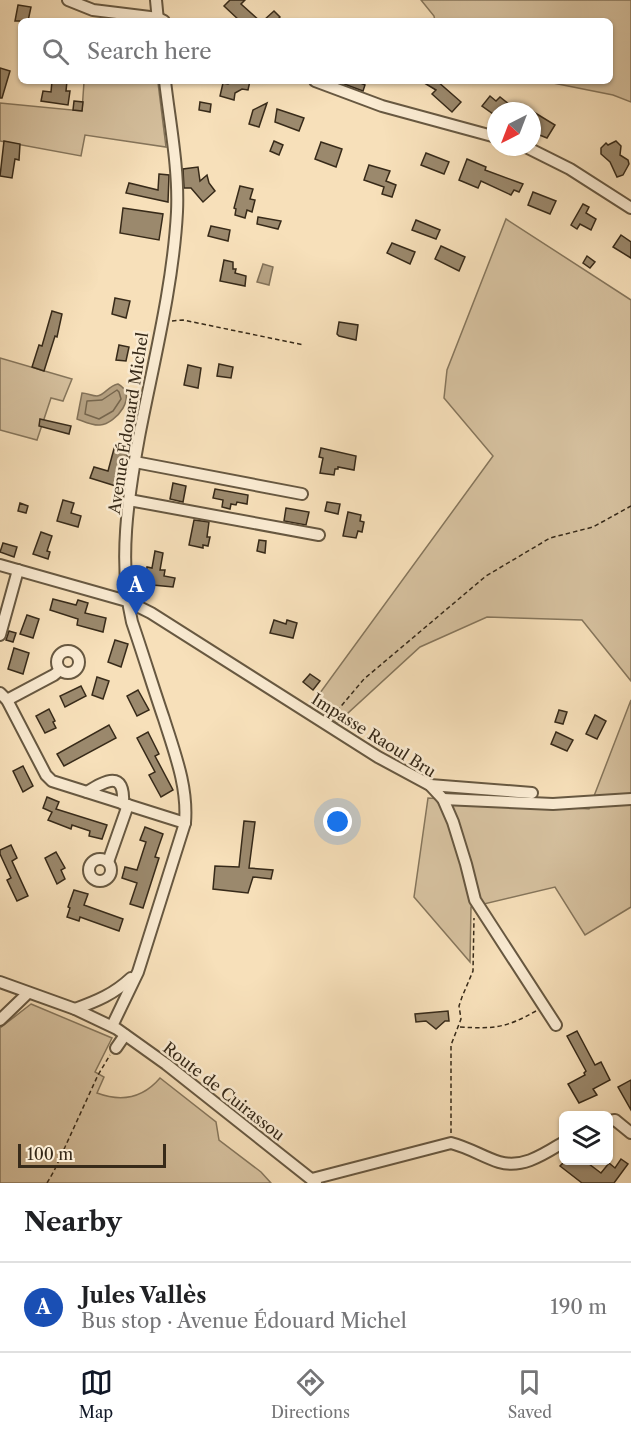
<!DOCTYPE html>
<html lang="en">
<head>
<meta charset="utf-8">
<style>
  body { margin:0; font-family:"Libre Caslon Text",serif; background:#f6f6f6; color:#202124 }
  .controls { position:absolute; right:18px; bottom:18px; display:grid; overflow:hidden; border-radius:9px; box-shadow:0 2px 4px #0004 }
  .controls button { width:54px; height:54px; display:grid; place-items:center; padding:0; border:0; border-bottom:2px solid #e0e0e0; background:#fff; color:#202124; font:30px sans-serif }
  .compass { position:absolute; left:487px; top:102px; width:54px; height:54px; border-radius:50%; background:#fff; box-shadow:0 2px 4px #0004; rotate:222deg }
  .scale { position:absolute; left:18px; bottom:15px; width:148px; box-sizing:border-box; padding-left:6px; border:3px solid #372a19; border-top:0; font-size:16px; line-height:21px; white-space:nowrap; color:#372a19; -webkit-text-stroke:4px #faebd2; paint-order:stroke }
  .you { position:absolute; left:338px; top:822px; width:21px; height:21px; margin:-15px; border:4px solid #fff; border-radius:50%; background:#1a73e8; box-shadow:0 0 0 9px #1a73e833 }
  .badge { display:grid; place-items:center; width:39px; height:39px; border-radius:50%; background:#111827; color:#fff; font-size:20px; font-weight:700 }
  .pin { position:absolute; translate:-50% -50px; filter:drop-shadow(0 2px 3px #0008) }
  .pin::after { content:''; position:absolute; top:32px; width:21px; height:18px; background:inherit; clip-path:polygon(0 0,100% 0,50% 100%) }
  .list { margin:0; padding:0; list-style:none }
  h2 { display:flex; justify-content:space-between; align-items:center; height:78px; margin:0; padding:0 24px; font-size:26px }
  h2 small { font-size:20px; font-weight:400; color:#757577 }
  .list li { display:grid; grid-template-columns:39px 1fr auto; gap:18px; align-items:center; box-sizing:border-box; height:90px; padding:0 24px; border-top:2px solid #e0e0e0 }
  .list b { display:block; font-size:22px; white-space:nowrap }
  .list p { margin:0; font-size:20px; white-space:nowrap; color:#757577 }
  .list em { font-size:20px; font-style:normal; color:#757577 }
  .icon { flex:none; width:33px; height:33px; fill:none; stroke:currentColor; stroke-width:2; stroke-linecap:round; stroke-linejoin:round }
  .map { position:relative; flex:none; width:631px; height:1183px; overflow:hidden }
  .search { position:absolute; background:#fff; box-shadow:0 2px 4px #0004; left:18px; right:18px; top:18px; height:66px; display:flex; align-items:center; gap:15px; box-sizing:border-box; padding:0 21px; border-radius:9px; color:#757577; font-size:22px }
  .sheet { height:168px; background:#fff }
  nav { display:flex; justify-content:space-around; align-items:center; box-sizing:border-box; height:84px; border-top:2px solid #e0e0e0; background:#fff; font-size:16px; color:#757577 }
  nav a { display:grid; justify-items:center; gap:3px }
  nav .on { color:#111827 }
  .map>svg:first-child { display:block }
  .green { fill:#d6c19f; stroke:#86765c; stroke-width:1.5 }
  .water { fill:#b6a283; stroke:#837259; stroke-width:1.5 }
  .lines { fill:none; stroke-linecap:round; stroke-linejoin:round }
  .shore { stroke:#76664e; stroke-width:1.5 }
  .building { fill:#9b896d; stroke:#372a19; stroke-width:1.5 }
  .minor-casing { stroke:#675841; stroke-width:14 }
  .path { stroke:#372a19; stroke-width:1.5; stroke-dasharray:4.5 3; stroke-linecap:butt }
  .minor { stroke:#faebd2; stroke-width:10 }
  .labels { text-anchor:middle; stroke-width:5; stroke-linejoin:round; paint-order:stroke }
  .street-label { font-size:16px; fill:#372a19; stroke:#faebd2 }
</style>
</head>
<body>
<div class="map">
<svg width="631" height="1183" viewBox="0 0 631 1183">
  <rect width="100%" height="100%" fill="#f7e0ba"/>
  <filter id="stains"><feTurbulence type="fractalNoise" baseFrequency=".00333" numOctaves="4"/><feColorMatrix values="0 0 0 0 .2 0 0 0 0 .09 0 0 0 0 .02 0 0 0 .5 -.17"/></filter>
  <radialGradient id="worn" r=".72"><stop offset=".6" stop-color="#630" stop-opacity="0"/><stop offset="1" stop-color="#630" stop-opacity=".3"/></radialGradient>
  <g class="green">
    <path d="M421 0H631V102L613 95 543 81H610V21H435L434 16Z"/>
    <path d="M84 82 158 83 166 147 85 135 81 156 0 141V103L82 111Z"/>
    <path d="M506 219 631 300V681L582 620 487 617 420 647 337 723 309 708 493 456 444 398 447 370Z"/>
    <path d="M0 358 72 379 63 401 51 398 37 440 0 430Z"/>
    <path d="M631 700V907L585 935 555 887 471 907 470 962 414 897 428 798 589 809Z"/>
    <path d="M31 1004 112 1038 95 1072 104 1077 97 1093C121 1102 143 1098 160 1078L216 1122 219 1140 261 1172 271 1183H0V1028Z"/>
  </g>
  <g class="water">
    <path d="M263 264 273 267 269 285 257 282Z"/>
    <path d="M118 384C139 395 116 424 100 425 93 426 83 421 77 419L82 393C87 393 92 396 97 396 105 395 108 386 118 384Z"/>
  </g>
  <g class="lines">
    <path class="shore" d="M117 390 119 392 121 399 113 411 99 419 85 414 87 401 102 400Z"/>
  </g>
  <g class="building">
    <path d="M230 0H245L241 4 260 21H240L224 6Z"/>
    <path d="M18 5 31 7 28 21H15Z"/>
    <path d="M274 11 280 17 276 21H263Z"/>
    <path d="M0 68 10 71 2 98H0Z"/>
    <path d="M52 81H67L66 91H70L68 105 41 101 43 91 51 92Z"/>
    <path d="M234 81H250L248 90 242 89 235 93 234 100 220 96 223 83 228 84Z"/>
    <path d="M336 81H356L365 85 363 91Z"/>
    <path d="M421 81H437L461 102 452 112 432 94 436 90Z"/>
    <path d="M490 96 496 101 500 97 510 105 505 111H496V116L482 106Z"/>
    <path d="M74 101 83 102 82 111 73 110Z"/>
    <path d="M200 102 211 104 210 112 199 110Z"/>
    <path d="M267 103 259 127 249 124 253 110Z"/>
    <path d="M277 109 304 118 299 131 275 122Z"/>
    <path d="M532 111 555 125 547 138 532 132Z"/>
    <path d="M4 141 20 144 19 160 15 159 12 178 0 176Z"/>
    <path d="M274 141 283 145 279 155 270 151Z"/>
    <path d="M616 141 621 146 620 155 628 160 629 164 623 175 617 177 610 162 601 154V148L606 143 608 145Z"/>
    <path d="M321 142 342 149 336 167 315 159Z"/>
    <path d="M426 153 449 162 444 174 421 165Z"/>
    <path d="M467 159 486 167 485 170 523 184 519 192 514 190 511 195 481 181 478 188 459 180Z"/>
    <path d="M369 165 390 171 386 181 396 185 392 197 382 194 384 187 364 180Z"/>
    <path d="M198 167 200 181 207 175 209 183 215 191 203 202 191 188H184L183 169Z"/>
    <path d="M159 174 169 175 168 202 126 193 129 183 158 190Z"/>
    <path d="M240 186 253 189 250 199 255 200 252 212 247 210 245 218 235 215 236 209 234 208Z"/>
    <path d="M533 192 556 201 550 214 528 205Z"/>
    <path d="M583 204 589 207 586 213 596 219 591 230 580 224 577 229 571 225Z"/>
    <path d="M123 208 163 214 159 240 120 233Z"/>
    <path d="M258 217 281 221 278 229 257 224Z"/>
    <path d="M416 220 440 230 436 239 412 230Z"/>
    <path d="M211 226 230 230 228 241 208 236Z"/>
    <path d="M621 235 631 242V258L613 247Z"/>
    <path d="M392 243 415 252 410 264 387 253Z"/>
    <path d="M441 246 465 257 459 271 435 259Z"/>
    <path d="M587 256 595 262 590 268 583 263Z"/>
    <path d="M224 260 233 262V269H236L235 273 246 276 245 286 220 281Z"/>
    <path d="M115 298 130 301 126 318 112 314Z"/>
    <path d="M52 311 62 314 57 337 55 336 44 371 32 367 39 345 42 346Z"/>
    <path d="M339 322 358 325 356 340 339 336 337 334Z"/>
    <path d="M119 345 129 347 126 361 116 360Z"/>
    <path d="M219 364 233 367 231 378 217 376Z"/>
    <path d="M188 365 201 368 198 388 184 385Z"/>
    <path d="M40 419 71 426 69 434 39 426Z"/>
    <path d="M115 445 129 449 119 487 90 478 94 467 108 471Z"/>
    <path d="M321 448 356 456 354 470 338 467V469H335L334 475 320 473 323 458 319 457Z"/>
    <path d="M173 483 186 486 183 502 170 499Z"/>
    <path d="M215 489 248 495 247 504 237 502 236 505 231 504 230 509 222 507 223 500 213 498Z"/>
    <path d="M63 500 74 503 71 513 81 516 78 527 57 521Z"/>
    <path d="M327 502 340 504 338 514 325 511Z"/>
    <path d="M20 503 28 506 26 513 18 511Z"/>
    <path d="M286 508 309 512 306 525 284 521Z"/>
    <path d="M348 512 361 515 360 521 364 522 362 532 358 531 356 538 343 536Z"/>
    <path d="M194 520 209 522 207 537H210L208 546 203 545V548L189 545Z"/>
    <path d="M41 532 52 536 47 551 50 552 48 559 33 554Z"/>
    <path d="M259 540 266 541 265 553 257 551Z"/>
    <path d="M3 543 17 547 14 557 0 552Z"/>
    <path d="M155 551 163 553 160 570H165L164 576 175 578 173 587 153 585 154 582H149L150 576 146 575 147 567 152 568Z"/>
    <path d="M53 599 76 605 78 600 88 603 85 613 106 618 103 632 77 625 78 619 50 610Z"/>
    <path d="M27 615 39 619 33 638 20 634Z"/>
    <path d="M274 620 286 624 287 620 297 623 293 638 270 633Z"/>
    <path d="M9 631 16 633 13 642 6 640Z"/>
    <path d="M115 640 128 644 121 667 108 662Z"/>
    <path d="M14 648 29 653 23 674 8 669Z"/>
    <path d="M310 674 320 681 313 690 303 682Z"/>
    <path d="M97 677 109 681 103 699 92 695Z"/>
    <path d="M81 686 86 696 65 707 60 696Z"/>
    <path d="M138 690 149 710 137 716 127 696Z"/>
    <path d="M49 709 55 721 53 722 56 728 45 733 36 716Z"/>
    <path d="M559 710 567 712 563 724 555 722Z"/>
    <path d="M595 715 606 721 597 739 586 734Z"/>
    <path d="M109 725 116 738 64 766 57 754Z"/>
    <path d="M148 732 159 754 155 756 173 790 161 797 149 775 155 772 137 738Z"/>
    <path d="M556 732 573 740 567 751 551 744Z"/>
    <path d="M23 766 33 786 23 792 13 771Z"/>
    <path d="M47 797 59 802 56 809 107 825 102 839 89 836 90 831 72 825 71 829 48 820 52 812 43 808Z"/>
    <path d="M244 821 255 822 249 868 273 870 271 879 253 877 248 893 213 889 215 866 239 867Z"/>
    <path d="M145 827 163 834 155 857 159 858 143 908 130 904 137 883 122 878 125 867 137 870 146 842 140 840Z"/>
    <path d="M11 845 17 858 12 861 28 896 17 901 7 880 11 878 0 854V850Z"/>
    <path d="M56 852 65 868 61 870 65 879 57 884 45 858Z"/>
    <path d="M74 890 88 894 84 905 123 919 119 931 80 917 79 921 67 917 70 908 68 907Z"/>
    <path d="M448 1011 449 1021H445L436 1029 426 1021 416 1022 415 1014Z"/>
    <path d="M577 1031 595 1065 601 1062 610 1080 593 1089 597 1095 579 1103 568 1084 585 1075 584 1073 586 1071 567 1036Z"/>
    <path d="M631 1080V1110L618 1087Z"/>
    <path d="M621 1159 628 1164 614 1183H582L560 1166 565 1161H585L601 1173 609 1163 615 1168Z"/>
  </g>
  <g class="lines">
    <g class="minor-casing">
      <g id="minor">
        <path d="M68 0 93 10 158 18 164 21"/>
        <path d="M156 0 158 21"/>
        <path d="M315 81 382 106 496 137"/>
        <path d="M526 147 570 169 631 208"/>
        <path d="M135 462 302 494"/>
        <path d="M129 500 319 535"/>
        <path d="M0 565 127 601 151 613 378 757 430 785 443 799 453 822 466 864 475 900 556 1025"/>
        <path d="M0 635 18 570"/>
        <circle cx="68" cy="662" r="11"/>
        <path d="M0 693 7 700 46 775 52 781 185 823"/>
        <path d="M7 700 54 675 60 670"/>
        <path d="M430 785 532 793"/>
        <path d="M87 792C105 781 125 769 123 804"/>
        <path d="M443 799 553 804 631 799"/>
        <circle cx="100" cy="870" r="11"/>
        <path d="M108 862 128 805"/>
        <path d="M0 982 75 1009 117 1029 166 1064 316 1183"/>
        <path d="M75 1009C97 1001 114 994 131 978"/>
        <path d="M0 1020 28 993"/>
        <path d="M112 1026 138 972 185 823C188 787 175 754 164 719 153 687 143 654 132 622 118 562 128 497 139 437 153 364 173 287 177 212 179 169 170 124 165 81"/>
        <path d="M116 1048 125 1035"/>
        <path d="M608 1121 615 1120 631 1133"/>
        <path d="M312 1179 451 1143C470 1148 483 1157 499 1162 523 1169 544 1154 564 1142"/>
      </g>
    </g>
    <g class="path">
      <path d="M172 321 183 320 304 345"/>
      <path d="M332 717 364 679 486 576 550 538 593 527 631 506"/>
      <path d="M460 1027C494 1029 506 1028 536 1011"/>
      <path d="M451 1133V1045L461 1019 459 1006 462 997 473 971 474 918"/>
      <path d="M47 1183 54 1171 98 1075 110 1055"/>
    </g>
    <use href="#minor" class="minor"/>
  </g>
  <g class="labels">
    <g class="street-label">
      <text transform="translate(128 423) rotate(-81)" y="6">Avenue Édouard Michel</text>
      <text transform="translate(374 735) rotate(32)" y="6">Impasse Raoul Bru</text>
      <text transform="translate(224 1091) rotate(38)" y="6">Route de Cuirassou</text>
    </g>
  </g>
  <rect width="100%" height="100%" filter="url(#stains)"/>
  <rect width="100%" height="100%" fill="url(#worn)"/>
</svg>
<div class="controls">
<button><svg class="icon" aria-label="layers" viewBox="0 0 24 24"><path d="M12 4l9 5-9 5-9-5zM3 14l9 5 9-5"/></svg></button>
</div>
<svg class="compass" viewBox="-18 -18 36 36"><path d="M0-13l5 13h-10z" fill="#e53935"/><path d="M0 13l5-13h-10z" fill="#757577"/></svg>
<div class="scale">100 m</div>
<div class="you"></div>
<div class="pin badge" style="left:136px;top:615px;background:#1a4fb4">A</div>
<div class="search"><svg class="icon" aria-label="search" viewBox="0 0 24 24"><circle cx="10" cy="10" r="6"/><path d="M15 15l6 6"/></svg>Search here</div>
</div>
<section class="sheet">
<h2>Nearby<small></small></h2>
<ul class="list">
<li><span class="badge" style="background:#1a4fb4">A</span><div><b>Jules Vallès</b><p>Bus stop · Avenue Édouard Michel</p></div><em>190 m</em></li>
</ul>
</section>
<nav>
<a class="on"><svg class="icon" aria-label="map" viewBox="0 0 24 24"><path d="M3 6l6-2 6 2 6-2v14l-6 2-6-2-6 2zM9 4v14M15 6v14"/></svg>Map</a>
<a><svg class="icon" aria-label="directions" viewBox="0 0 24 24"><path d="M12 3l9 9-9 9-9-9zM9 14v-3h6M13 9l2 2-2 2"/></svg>Directions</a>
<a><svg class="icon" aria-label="saved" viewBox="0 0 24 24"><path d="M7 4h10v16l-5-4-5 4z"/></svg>Saved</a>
</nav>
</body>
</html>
